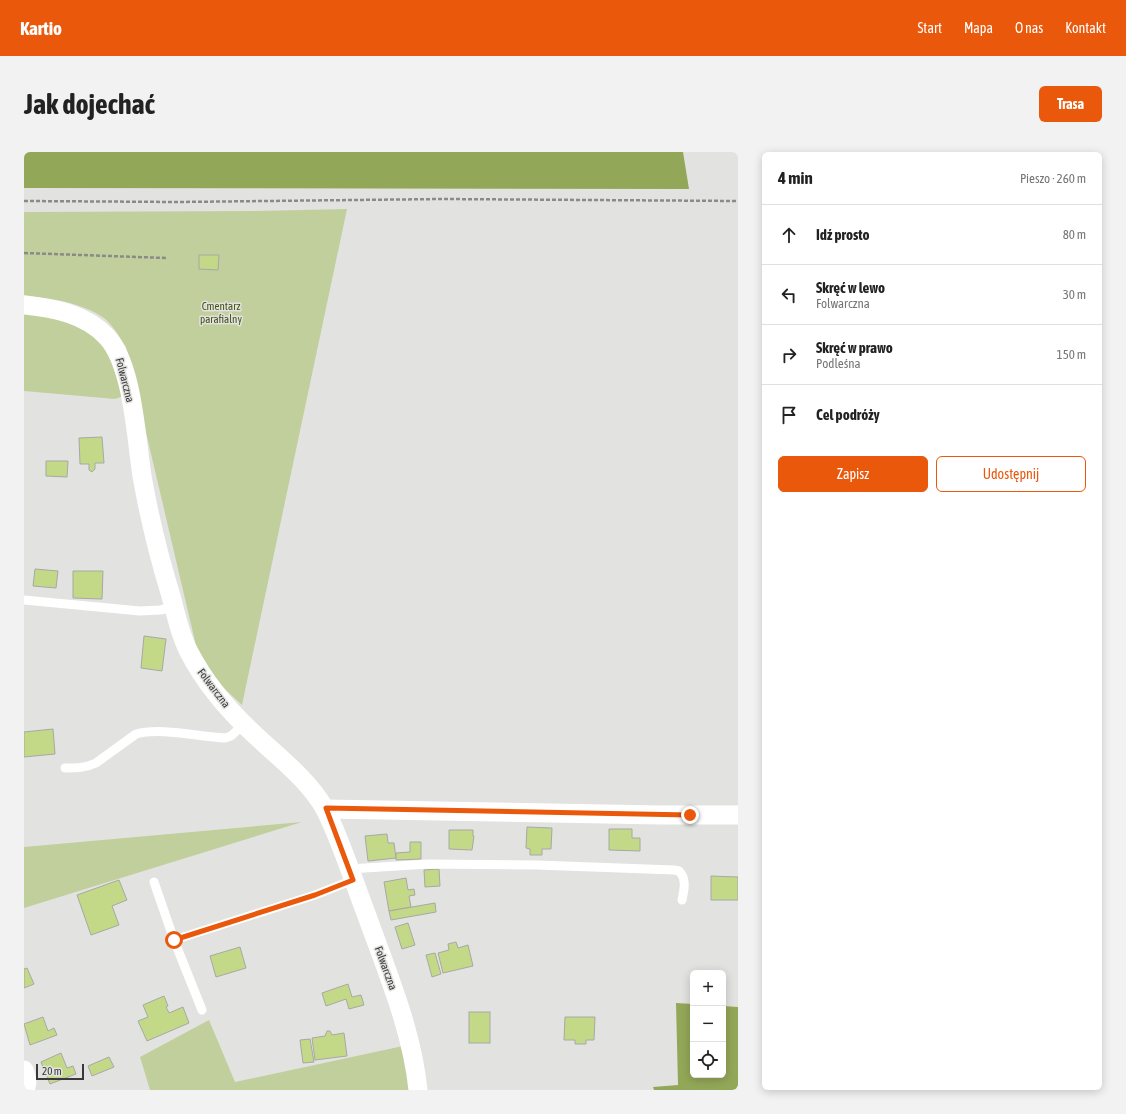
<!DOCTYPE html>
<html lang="pl">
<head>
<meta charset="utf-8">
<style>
  body { margin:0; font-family:"Asap Condensed",sans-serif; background:#f2f2f2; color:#222 }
  .controls { position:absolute; right:12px; bottom:12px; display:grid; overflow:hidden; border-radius:6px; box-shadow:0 2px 10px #0003 }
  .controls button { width:36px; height:36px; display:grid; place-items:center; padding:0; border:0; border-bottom:1px solid #e0e0e0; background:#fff; color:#222; font:20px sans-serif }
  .scale { position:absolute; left:12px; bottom:10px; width:48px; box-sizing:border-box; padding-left:4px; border:2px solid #383938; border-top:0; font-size:11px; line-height:14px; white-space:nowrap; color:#383938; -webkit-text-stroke:3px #e2e3e0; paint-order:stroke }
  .stop { position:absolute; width:12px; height:12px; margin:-9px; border:3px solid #ea580c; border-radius:50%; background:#fff }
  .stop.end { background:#ea580c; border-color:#fff; box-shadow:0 1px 4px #0008 }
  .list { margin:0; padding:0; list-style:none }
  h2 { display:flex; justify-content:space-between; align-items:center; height:52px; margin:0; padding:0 16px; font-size:17px }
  h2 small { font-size:13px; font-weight:400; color:#767676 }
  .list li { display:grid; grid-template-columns:26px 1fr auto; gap:12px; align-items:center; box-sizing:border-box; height:60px; padding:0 16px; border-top:1px solid #e0e0e0 }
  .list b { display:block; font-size:15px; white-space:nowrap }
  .list p { margin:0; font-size:13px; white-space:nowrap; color:#767676 }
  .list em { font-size:13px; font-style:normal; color:#767676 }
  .actions { display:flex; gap:8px; padding:12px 16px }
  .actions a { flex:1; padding:9px 0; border:1px solid #ea580c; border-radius:6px; text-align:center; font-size:14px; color:#ea580c }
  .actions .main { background:#ea580c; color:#fff }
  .icon { flex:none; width:22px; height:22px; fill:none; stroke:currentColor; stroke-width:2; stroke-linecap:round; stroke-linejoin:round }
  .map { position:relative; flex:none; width:714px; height:938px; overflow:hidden; border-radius:6px }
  header { display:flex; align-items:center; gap:24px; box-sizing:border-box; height:56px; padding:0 20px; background:#ea580c; color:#fff }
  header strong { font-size:19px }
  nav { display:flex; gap:22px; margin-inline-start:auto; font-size:14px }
  .intro { display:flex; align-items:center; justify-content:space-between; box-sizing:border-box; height:96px; padding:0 24px }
  h1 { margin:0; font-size:28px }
  .button { padding:10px 18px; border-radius:6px; background:#ea580c; color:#fff; font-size:14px; font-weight:700 }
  main { display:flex; gap:24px; padding:0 24px }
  aside { flex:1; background:#fff; border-radius:6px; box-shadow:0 2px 10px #0003 }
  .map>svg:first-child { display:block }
  .green { fill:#c1cf9c }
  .forest { fill:#93a758 }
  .building { fill:#c3d988; stroke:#a7a8a5 }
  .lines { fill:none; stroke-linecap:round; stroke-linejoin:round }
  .path { stroke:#8a8b89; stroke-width:2.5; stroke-dasharray:4 2; stroke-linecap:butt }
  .service { stroke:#fff; stroke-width:9 }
  .minor { stroke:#fff; stroke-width:19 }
  .route { stroke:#ea580c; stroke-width:5 }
  .labels { text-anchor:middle; stroke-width:3; stroke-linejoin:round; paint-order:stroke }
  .park-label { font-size:11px; fill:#445117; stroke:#e2e3e0 }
  .street-label { font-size:11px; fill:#383938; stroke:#e2e3e0 }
</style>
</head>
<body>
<header>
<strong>Kartio</strong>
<nav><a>Start</a><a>Mapa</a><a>O nas</a><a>Kontakt</a></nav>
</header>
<div class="intro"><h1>Jak dojechać</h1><a class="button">Trasa</a></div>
<main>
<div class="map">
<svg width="714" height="938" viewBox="0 0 714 938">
  <rect width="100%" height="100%" fill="#e2e3e0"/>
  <g class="green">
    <path d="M323 57 218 553 177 515 102 195C96 186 89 173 80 166 57 150 27 147 0 143V60L229 59Z"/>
    <path d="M0 160 41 167 81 190 98 242 97 245 91 247 0 239Z"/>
    <path d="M278 670 0 756V695Z"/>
    <path d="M185 868 211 930 379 894 389 938H126L116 905Z"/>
  </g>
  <g class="forest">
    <path d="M0 0H659L665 37 0 36Z"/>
    <path d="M652 851 669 852V923H699V854L714 855V938H630L629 935 654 933Z"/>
  </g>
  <g class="building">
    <path d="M175 103H195L194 118 175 117Z"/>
    <path d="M78 285 80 311H71V317L68 320 65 318V312H56L55 286Z"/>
    <path d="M22 309H44L43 325 22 324Z"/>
    <path d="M11 417 34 419 32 436 9 434Z"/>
    <path d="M49 419H79L78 447 49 446Z"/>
    <path d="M120 484 142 487 138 519 117 516Z"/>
    <path d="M29 577 31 602 0 605V580Z"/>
    <path d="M503 675 528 676 527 697H518V703H506V697L502 696Z"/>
    <path d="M585 677H608V686H616V699L585 698Z"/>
    <path d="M425 678H449V684H450L448 698 425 697Z"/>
    <path d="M363 682 364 691H370L372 706 344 709 341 684Z"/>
    <path d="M386 690H397V707L372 708V701L386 700Z"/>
    <path d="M415 717 416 734 401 735 400 718Z"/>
    <path d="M687 724 714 725V748H687Z"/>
    <path d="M382 726 384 738 390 737 391 743 385 744 387 755 365 759 360 730Z"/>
    <path d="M95 728 103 748 88 754 95 773 67 783 53 743Z"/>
    <path d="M411 751 412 760 367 768 365 759Z"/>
    <path d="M384 771 391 793 378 797 371 775Z"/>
    <path d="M432 790 434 796 444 793 449 814 419 821 414 801 425 798 424 792Z"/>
    <path d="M216 795 222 816 192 825 186 804Z"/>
    <path d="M411 801 417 822 408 825 402 803Z"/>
    <path d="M3 816 10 832 0 836V817Z"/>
    <path d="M324 832 328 845 337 843 340 853 325 857 322 847 302 854 298 841Z"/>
    <path d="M140 844 144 854 142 855 145 861 159 855 165 871 123 889 114 869 124 865 119 853Z"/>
    <rect x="445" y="860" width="21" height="31"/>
    <path d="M19 865 24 879 30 876 33 883 6 893 0 872Z"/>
    <path d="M541 865H571L570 888H562V892H551V888H540Z"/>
    <path d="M303 879H306L308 883 320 881 323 904 291 908 288 886 301 884Z"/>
    <path d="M286 887 290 910 279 911 276 888Z"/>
    <path d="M37 901 43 916 49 914 52 922 26 932 17 910Z"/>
    <path d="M85 905 90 915 68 924 64 914Z"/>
  </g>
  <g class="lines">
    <g class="path">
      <path d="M0 49 155 50 418 47 714 49"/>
      <path d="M0 101 142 106"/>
    </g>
    <g class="service">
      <path d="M0 448 116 459 136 458 150 455"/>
      <path d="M41 616C53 616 61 616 72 611L112 582C137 575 175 585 201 586L207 584 220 572"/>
      <path d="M325 717 404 712 513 713 650 718 655 719C663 727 660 738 658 748"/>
      <path d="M130 730 150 788"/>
      <path d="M178 858 150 788 291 743 329 728"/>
    </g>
    <g class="minor">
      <path d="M0 153C30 156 62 162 83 185 109 213 112 286 118 324 125 364 135 405 147 444 152 463 156 483 165 500 181 531 205 559 230 582 254 605 284 627 301 657 318 691 329 728 343 764 363 820 388 878 394 938"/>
      <path d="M301 657 637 663H714"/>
      <path d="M0 918C3 925 5 932 0 938"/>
    </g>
  </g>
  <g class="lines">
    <path class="route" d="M150 788 291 743 329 728 302 656 666 663"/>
  </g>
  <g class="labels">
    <g class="park-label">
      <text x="197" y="158">Cmentarz<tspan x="197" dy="13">parafialny</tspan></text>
    </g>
    <g class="street-label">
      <text transform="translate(101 228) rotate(76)" y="4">Folwarczna</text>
      <text transform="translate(190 536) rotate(53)" y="4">Folwarczna</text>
      <text transform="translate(362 816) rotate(70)" y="4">Folwarczna</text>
    </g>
  </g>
</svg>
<div class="controls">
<button>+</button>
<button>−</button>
<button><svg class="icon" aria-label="locate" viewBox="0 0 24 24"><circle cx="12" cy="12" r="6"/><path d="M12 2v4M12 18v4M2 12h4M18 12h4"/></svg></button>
</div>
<div class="scale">20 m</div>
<div class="stop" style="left:150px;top:788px"></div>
<div class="stop end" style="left:666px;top:663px"></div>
</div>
<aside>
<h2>4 min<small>Pieszo · 260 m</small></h2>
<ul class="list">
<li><svg class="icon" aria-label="ahead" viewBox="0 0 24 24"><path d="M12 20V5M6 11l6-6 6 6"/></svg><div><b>Idź prosto</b></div><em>80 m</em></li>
<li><svg class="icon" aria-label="left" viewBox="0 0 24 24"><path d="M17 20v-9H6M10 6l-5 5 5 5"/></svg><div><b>Skręć w lewo</b><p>Folwarczna</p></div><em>30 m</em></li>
<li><svg class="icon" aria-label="right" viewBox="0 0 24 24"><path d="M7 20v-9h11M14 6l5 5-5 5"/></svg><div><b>Skręć w prawo</b><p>Podleśna</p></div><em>150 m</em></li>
<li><svg class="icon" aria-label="arrive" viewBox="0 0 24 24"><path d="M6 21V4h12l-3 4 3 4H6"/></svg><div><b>Cel podróży</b></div></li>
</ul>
<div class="actions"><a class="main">Zapisz</a><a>Udostępnij</a></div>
</aside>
</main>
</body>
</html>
